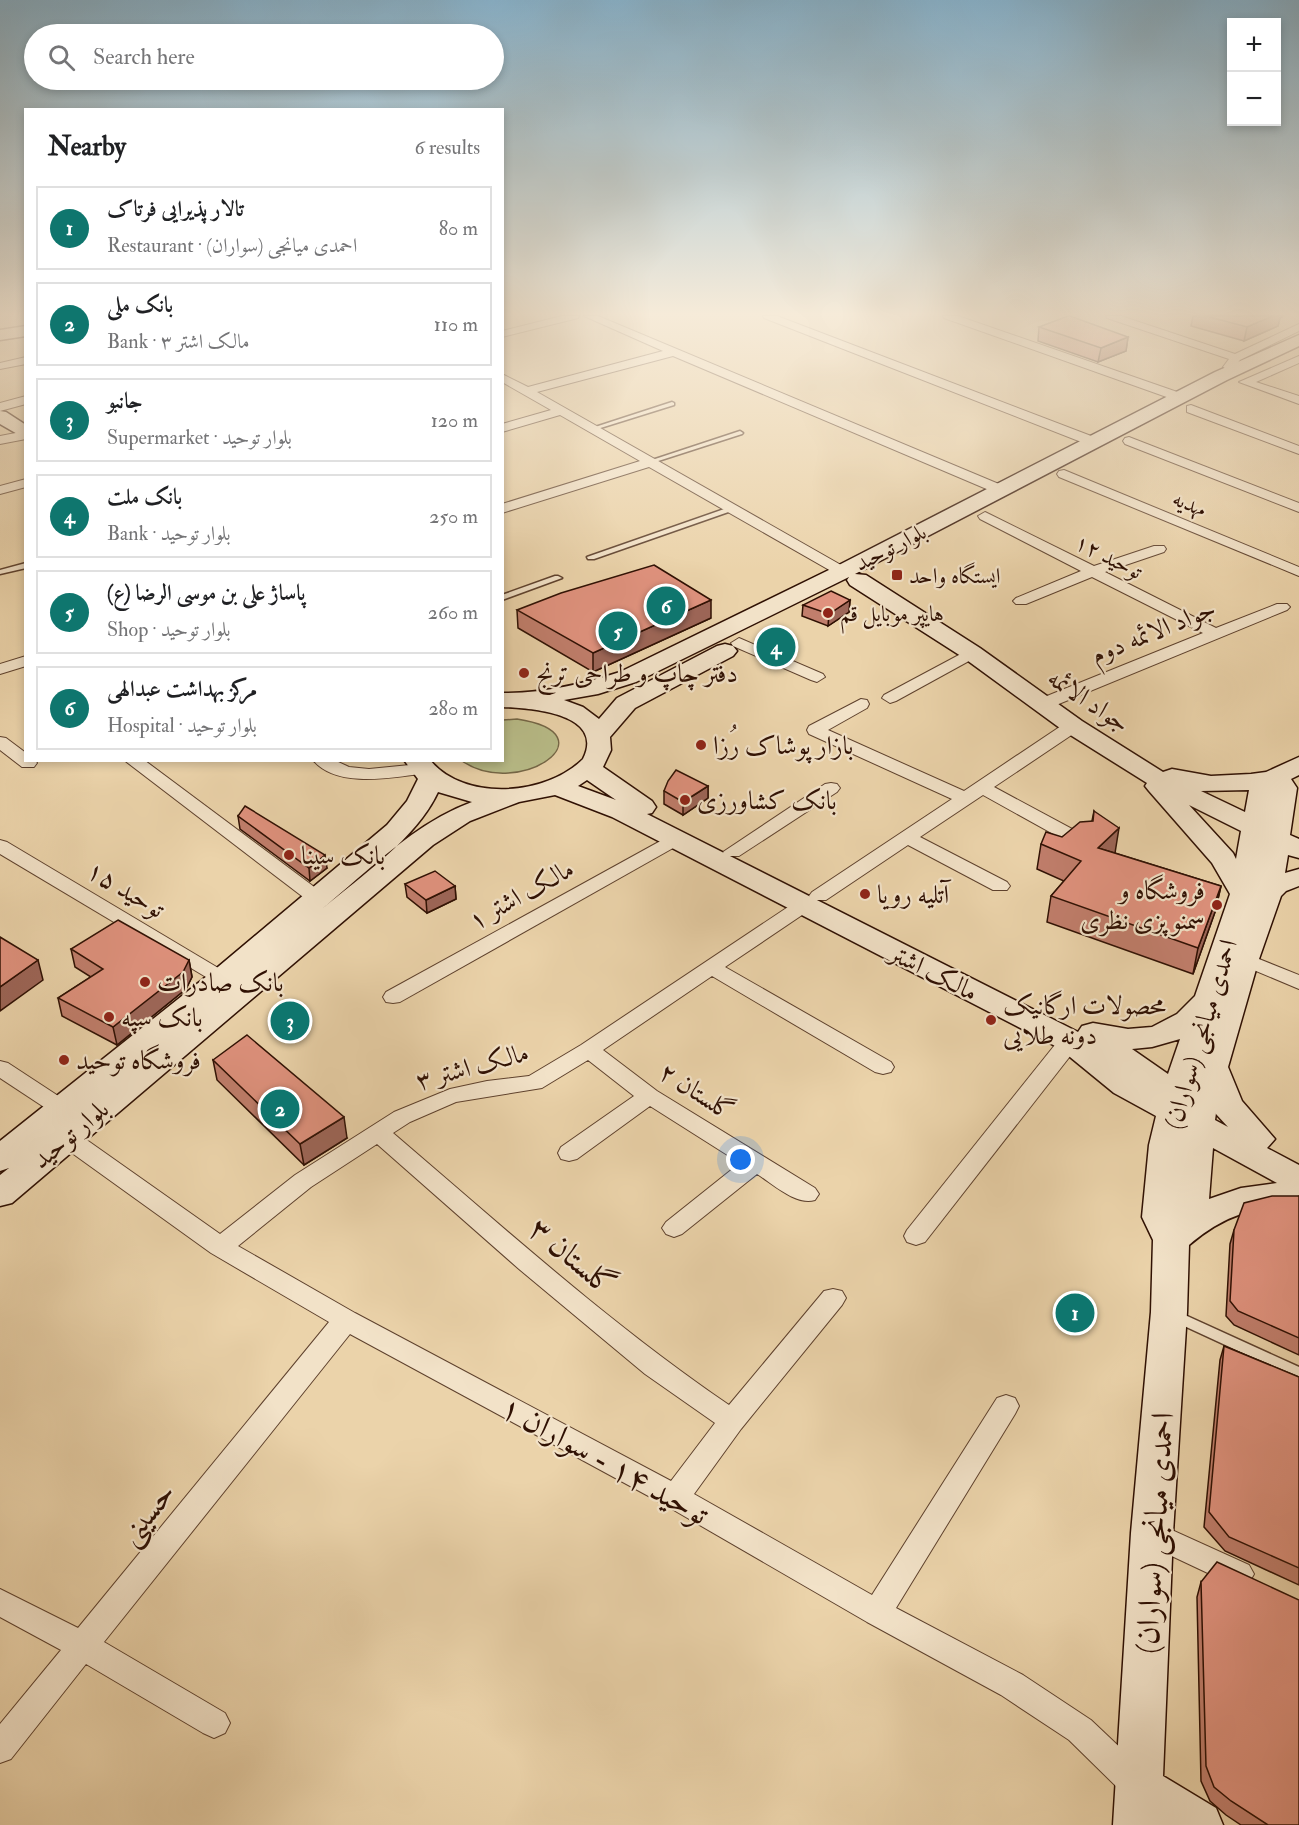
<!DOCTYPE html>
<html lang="en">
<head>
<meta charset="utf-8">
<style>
  body { margin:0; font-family:"IM FELL Double Pica",Amiri,serif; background:#f2f2f2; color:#202124 }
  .controls { position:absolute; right:18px; top:18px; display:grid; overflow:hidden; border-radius:0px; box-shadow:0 3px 9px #0003 }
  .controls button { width:54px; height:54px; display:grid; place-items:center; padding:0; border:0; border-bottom:2px solid #e0e0e0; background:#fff; color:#202124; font:30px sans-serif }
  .you { position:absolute; left:741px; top:1160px; width:21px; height:21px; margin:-15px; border:4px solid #fff; border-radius:50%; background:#1a73e8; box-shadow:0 0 0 9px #1a73e833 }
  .badge { display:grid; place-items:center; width:39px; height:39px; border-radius:50%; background:#0f766e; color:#fff; font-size:20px; font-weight:700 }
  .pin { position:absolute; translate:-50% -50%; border:3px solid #fff; box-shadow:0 2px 6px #0006 }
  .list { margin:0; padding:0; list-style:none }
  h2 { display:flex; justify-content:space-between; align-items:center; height:78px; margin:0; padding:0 24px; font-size:26px }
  h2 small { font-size:20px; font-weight:400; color:#757577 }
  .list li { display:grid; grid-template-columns:39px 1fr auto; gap:18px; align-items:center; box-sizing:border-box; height:84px; margin:0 12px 12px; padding:0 12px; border:2px solid #e0e0e0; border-radius:0px }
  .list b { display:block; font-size:22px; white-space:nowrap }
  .list p { margin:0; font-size:20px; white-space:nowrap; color:#757577 }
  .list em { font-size:20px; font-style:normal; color:#757577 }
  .icon { flex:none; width:33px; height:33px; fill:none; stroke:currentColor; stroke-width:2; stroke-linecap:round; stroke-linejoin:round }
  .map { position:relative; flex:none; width:1299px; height:1825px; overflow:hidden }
  .search { position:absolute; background:#fff; box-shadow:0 3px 9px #0003; left:24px; top:24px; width:480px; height:66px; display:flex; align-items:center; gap:15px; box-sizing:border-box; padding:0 21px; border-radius:33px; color:#757577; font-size:22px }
  .panel { position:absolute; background:#fff; box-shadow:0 3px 9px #0003; left:24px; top:108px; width:480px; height:654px; border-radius:0px }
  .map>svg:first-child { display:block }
  .green { fill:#b8bc88; stroke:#746646; stroke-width:1.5 }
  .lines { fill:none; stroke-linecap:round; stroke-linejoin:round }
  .lane-casing { stroke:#5e412d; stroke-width:3 }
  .street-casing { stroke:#5e412d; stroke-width:2 }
  .secondary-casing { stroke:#2f1003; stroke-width:3 }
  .lane { fill:#f2e2c8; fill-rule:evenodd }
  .street { fill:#f2e2c8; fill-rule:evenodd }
  .secondary { fill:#f2e2c8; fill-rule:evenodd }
  .wall { fill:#c17e6c; stroke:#2f1003; stroke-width:1.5 }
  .shaded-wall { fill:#9d6658; stroke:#2f1003; stroke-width:1.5 }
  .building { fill:#e0927e; stroke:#2f1003; stroke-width:1.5 }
  .poi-dot { fill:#8f2418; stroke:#f2e2c8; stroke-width:2 }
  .labels { text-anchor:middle; stroke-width:4.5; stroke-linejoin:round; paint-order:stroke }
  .far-street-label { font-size:22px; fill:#2f1003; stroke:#f2e2c8 }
  .far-poi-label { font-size:22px; fill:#2f1003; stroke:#f2e2c8; text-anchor:start }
  .street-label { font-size:26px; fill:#2f1003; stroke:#f2e2c8 }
  .poi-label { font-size:26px; fill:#2f1003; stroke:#f2e2c8; text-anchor:start }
  .near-street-label { font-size:32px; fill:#2f1003; stroke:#f2e2c8 }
</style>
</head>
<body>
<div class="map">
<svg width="1299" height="1825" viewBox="0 0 1299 1825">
  <rect width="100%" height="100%" fill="#ebd3aa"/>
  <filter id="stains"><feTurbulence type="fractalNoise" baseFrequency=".00333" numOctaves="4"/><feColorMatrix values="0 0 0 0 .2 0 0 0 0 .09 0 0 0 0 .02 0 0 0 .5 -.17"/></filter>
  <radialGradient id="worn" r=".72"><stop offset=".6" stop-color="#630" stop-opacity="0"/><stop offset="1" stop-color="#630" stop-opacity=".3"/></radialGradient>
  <path class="green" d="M517 719C614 734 519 800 462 761L502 760 503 720Z"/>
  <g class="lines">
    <g class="lane-casing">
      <g id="lane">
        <path d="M672 402 674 403V405L594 430 589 429Z"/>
        <path d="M740 431 743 433 742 434 652 463 646 462Z"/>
        <path d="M730 507 737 509 594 559H588L587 557Z"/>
        <path d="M26 563V568L0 574V570Z"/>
        <path d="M555 576H558L562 578 502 600V595Z"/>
        <path d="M1174 1310 1299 1367V1379L1169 1319 1167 1315 1169 1311Z"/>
      </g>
    </g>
    <g class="street-casing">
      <g id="street">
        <path d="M562 316H579L578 318 502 337V331Z"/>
        <path d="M584 316H598L1006 487 1008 490 1006 493H996L673 356 537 392 848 569 850 572 848 575H838L649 467 502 513V504L640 461 560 415 502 432V424L551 410 502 382V374L528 387 663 351Z"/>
        <path d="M763 316H777L1099 439 1100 442 1099 445H1089L764 318Z"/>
        <path d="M943 316H958L1183 394 1185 397 1183 400H1175L944 318Z"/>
        <path d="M1106 316H1121L1235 354 1299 324V331L1240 360 1233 369 1229 370 1223 367 1229 359 1107 318Z"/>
        <path d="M1299 356V363L1256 382 1299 396V404L1239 382Z"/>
        <path d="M26 357V364L0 369V363Z"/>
        <path d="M26 396V404L0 411V403Z"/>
        <path d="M1191 405 1299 446V454L1187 412V406Z"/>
        <path d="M26 431V439L0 444V436Z"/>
        <path d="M1129 437 1299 503V512L1125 444 1123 441 1125 438Z"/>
        <path d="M1064 470 1299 567V576L1059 477 1057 474 1059 471Z"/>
        <path d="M26 479V487L0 494V486Z"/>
        <path d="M985 512 1094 566 1154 546H1164L1166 549 1164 552 1105 572 1216 628 1277 604H1287L1290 607 1287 610 1049 708H1037L1035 704 1037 700 1203 633 1092 577 1026 604H1016L1013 601 1016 598 1081 571 980 519 978 516Z"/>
        <path d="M739 638 823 674 825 677 817 682 811 680 733 646 731 643Z"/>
        <path d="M972 648 978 650 980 653 978 656 896 701 890 703 882 698 884 695Z"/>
        <path d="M26 656V666L0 674V664Z"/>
        <path d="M861 699 867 700 869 704 867 708 828 730 964 791 1067 722H1079L1081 726 1079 730 994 787 1087 837 1089 841 1087 845H1073L983 795 920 837 1007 882 1010 886 1007 890H993L908 845 826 900H812L809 896 812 892 952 799 809 734 807 730 809 726Z"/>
        <path d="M0 737 6 738 26 753V760H35L37 763 34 767H22L0 750Z"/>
        <path d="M124 760H144L325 895 328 899 325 903H311Z"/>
        <path d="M313 760H334L349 767 369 769 420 764 426 765 429 769 426 773 420 774C389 778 336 788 313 760Z"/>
        <path d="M831 783 837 784 840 788 837 792 739 856H725L723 852 825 784Z"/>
        <path d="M675 833 682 835 684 839 682 843 400 1002 393 1003 386 1002 383 997 386 992Z"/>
        <path d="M0 840 7 842 230 975 233 979 230 983 223 985 216 983 0 854Z"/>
        <path d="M804 899 811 901 814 905 811 909 725 967 891 1062 894 1067 891 1072 883 1074 875 1072 712 976 603 1050 657 1091 815 1188 819 1194 815 1200C796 1206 773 1184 757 1174L682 1234 674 1237 666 1234 662 1228 666 1222 740 1163 650 1106 577 1159 569 1161 561 1159 558 1153 561 1147 634 1096 588 1060 542 1088 456 1102 410 1122 393 1133C503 1227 610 1324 729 1405L824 1291 833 1289 842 1291 846 1298 842 1305 741 1429 694 1494 872 1595 997 1398 1006 1395 1015 1398 1019 1406 1015 1414 896 1608 1023 1675 1091 1720 1147 1773 1152 1784 1147 1795 1136 1799 1125 1795 1069 1740 1001 1695 867 1622 665 1505 350 1334 104 1642 225 1713 230 1723 225 1733 214 1738 203 1733 86 1664 11 1759 0 1763V1724L61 1650 0 1617V1589L78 1628 329 1322 211 1253 58 1143 55 1137 58 1131 66 1129 74 1131 220 1234 295 1175 394 1112 450 1089 487 1081 529 1076 581 1045 797 901ZM377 1144 519 1269 645 1374 715 1423 671 1481 355 1313 238 1246 311 1187Z"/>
        <path d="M1244 953 1299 975V989L1237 963 1234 959 1237 955Z"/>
        <path d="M1070 1034 1078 1036 1081 1041 1078 1046 925 1242 916 1245 907 1242 904 1236 907 1230 1062 1036Z"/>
        <path d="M0 1061 8 1063 69 1103 72 1108 69 1113 61 1116 53 1113 0 1078Z"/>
        <path d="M1152 1521 1249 1565 1254 1574 1249 1583 1239 1587 1229 1583 1142 1542 1138 1533 1142 1524Z"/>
      </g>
    </g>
    <g class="secondary-casing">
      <g id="secondary">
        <path d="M26 326V336L0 340V330Z"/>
        <path d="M1299 335V346L1227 380 855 574 866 575 980 648 1082 721 1163 772 1172 769 1211 776 1251 774 1266 772 1299 757V775L1291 779 1297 788 1290 835 1299 839V858L1288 855 1285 873 1299 869V886L1286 891 1281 896 1259 959 1228 1067 1242 1101 1275 1139 1267 1148 1299 1165V1208C1254 1205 1223 1216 1189 1245L1187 1312 1173 1533 1163 1776 1216 1808 1223 1825H1113L1131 1533 1151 1312 1153 1240 1142 1217 1149 1145 1156 1116 1114 1093 1059 1048 612 817 555 795 519 802 470 821 433 845 12 1203 0 1206V1175L9 1168 0 1171V1141L212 972 387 825 407 801 418 779 404 760H430C464 802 546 796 583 759 606 713 530 708 502 707V693C542 694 582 684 620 672L835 567 1215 372ZM849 577 847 580 850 585 964 658 1064 731 1147 783 1145 786 1149 791 1212 863 1230 894 1195 996 1177 1014 1152 1027 1128 1029 1093 1023 1082 1026 1078 1032 647 814 652 813 656 807 652 801 603 767 611 750 610 737 635 708 733 656 737 651 733 646 725 644 717 646 617 698 599 719 583 707 564 700 598 694 636 682ZM587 780 616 800 578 786ZM1249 790 1245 812 1201 791ZM438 792 472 802C415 823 369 870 322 909 361 876 416 839 438 792ZM1189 805 1241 831 1236 859 1233 853ZM1180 1039 1168 1074 1132 1049 1152 1047ZM1216 1113V1114L1228 1127 1215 1120ZM1213 1148 1277 1183 1241 1188 1209 1199Z"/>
        <path d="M0 411 6 412 26 425V439L0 424Z"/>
      </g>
    </g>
    <use href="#lane" class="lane"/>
    <use href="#street" class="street"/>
    <use href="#secondary" class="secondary"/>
  </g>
  <g class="wall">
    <path d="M1193 316H1283L1282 317 1280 318 1278 326 1244 341 1191 326Z"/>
    <path d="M1039 327 1128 337 1126 351 1098 362 1038 341Z"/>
    <path d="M850 600 849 612 828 626 802 616 803 605Z"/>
    <path d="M517 610 711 618 593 672 518 628Z"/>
    <path d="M708 786V798L683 815 664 804V791Z"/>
    <path d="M1094 811 1115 853 1221 886 1215 912 1193 974 1047 922 1051 896 1064 881 1037 869 1041 844 1062 837 1092 821Z"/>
    <path d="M238 816 327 868 310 881 240 829Z"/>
    <path d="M405 884 455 886 456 899 427 913 407 897Z"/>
    <path d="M71 949 189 960 192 977 186 989 117 1045 62 1016 58 998 91 977 75 967Z"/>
    <path d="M213 1060 347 1138 304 1165 217 1080Z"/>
    <path d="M1299 1196V1355L1234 1325 1226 1316 1230 1244 1234 1230Z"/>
    <path d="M1224 1346 1299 1377V1585L1225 1551 1204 1527 1220 1360Z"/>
    <path d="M1201 1582 1299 1825H1241L1226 1815 1210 1801 1201 1781 1197 1597Z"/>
  </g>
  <g class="shaded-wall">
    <path d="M1270 316H1283L1282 317 1280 318 1278 326 1244 341 1247 327Z"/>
    <path d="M1128 337 1126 351 1098 362 1101 348Z"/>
    <path d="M711 600V618L593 672V653Z"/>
    <path d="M850 600 849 612 828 626 829 614Z"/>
    <path d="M708 786V798L683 815V802Z"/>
    <path d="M1119 828 1115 853 1098 848Z"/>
    <path d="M325 855 327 868 310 881 309 868Z"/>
    <path d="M455 886 456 899 427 913 426 900Z"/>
    <path d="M1221 886 1215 912 1193 974 1198 948Z"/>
    <path d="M38 960 43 980 0 1011V987Z"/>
    <path d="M189 960 192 977 186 989 117 1045 113 1027Z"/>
    <path d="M344 1117 347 1138 304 1165 300 1144Z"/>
  </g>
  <g class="building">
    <path d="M1068 316H1070L1128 337 1101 348 1039 327Z"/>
    <path d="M1206 316H1273L1247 327Z"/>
    <path d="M654 565 711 600 593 653 517 610 561 593Z"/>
    <path d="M831 591 850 600 829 614 803 605Z"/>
    <path d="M676 770 708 786 683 802 664 791 668 781Z"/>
    <path d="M245 806 325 855 309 868 238 816Z"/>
    <path d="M1094 811 1119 828 1098 848 1221 886 1198 948 1051 896 1081 861 1041 844 1046 832 1062 837 1080 822 1093 821Z"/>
    <path d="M435 871 455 886 426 900 405 884Z"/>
    <path d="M118 920 189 960 183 972 113 1027 58 998 103 969 71 949Z"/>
    <path d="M0 937 38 960 0 987Z"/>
    <path d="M247 1035 344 1117 300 1144 213 1060Z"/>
    <path d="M1272 1196H1299V1338L1238 1311 1230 1301 1234 1230 1244 1203Z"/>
    <path d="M1224 1346 1299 1377V1568L1229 1537 1209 1512Z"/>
    <path d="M1217 1562 1299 1600V1825H1268L1231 1801 1214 1787 1206 1766 1201 1582Z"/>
  </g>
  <linearGradient id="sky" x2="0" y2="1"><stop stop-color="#88b5d0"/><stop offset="0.55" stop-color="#f6ebd9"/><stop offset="1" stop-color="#f6ebd9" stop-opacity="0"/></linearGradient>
  <rect width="1299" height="571" fill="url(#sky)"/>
  <g class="poi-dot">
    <rect x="891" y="569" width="12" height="12" rx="3"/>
    <circle cx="828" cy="613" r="6"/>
    <circle cx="524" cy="673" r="6"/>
    <circle cx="701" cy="745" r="6"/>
    <circle cx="685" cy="800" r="6"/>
    <circle cx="289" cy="855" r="6"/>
    <circle cx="865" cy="894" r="6"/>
    <circle cx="1217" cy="905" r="6"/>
    <circle cx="145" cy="982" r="6"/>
    <circle cx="109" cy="1017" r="6"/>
    <circle cx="991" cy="1020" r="6"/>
    <circle cx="64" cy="1060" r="6"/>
  </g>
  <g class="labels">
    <g class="far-street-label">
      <text transform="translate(1190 503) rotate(23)" y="8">مهدیه</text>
      <text transform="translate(890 547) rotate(-27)" y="8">بلوار توحید</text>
      <text transform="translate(1109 556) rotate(27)" y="8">توحید ۱۲</text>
    </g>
    <g class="far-poi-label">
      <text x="909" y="583">ایستگاه واحد</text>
      <text x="840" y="621">هایپر موبایل قم</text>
    </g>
    <g class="street-label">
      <text transform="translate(1153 631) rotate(-22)" y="9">جواد الائمه دوم</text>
      <text transform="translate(1089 700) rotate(34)" y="9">جواد الائمه</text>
      <text transform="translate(126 889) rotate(31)" y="9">توحید ۱۵</text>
      <text transform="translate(521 894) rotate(-29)" y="9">مالک اشتر ۱</text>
      <text transform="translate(934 972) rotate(27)" y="9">مالک اشتر</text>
      <text transform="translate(1200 1034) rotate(-73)" y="9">احمدی میانجی (سواران)</text>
      <text transform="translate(472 1066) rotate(-15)" y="9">مالک اشتر ۳</text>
      <text transform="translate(697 1091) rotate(33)" y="9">گلستان ۲</text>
      <text transform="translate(70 1134) rotate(-40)" y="9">بلوار توحید</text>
    </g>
    <g class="poi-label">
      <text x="536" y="682">دفتر چاپ و طراحی ترنج</text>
      <text x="713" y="754">بازار پوشاک رُزا</text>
      <text x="697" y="809">بانک کشاورزی</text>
      <text x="301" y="864">بانک سینا</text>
      <text x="1205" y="899" text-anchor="end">فروشگاه و<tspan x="1205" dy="30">سمنو پزی نظری</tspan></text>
      <text x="877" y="903">آتلیه رویا</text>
      <text x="157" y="991">بانک صادرات</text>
      <text x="1003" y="1014">محصولات ارگانیک<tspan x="1003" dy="30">دونه طلایی</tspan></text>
      <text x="121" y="1026">بانک سپه</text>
      <text x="76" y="1069">فروشگاه توحید</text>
    </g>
    <g class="near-street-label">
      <text transform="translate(573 1256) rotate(40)" y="11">گلستان ۳</text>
      <text transform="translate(605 1460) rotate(29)" y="11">توحید ۱۴ - سواران ۱</text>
      <text transform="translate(146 1513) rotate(-51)" y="11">حسینی</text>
      <text transform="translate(1154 1533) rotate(-86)" y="11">احمدی میانجی (سواران)</text>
    </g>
  </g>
  <rect width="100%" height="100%" filter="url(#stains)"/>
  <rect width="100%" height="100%" fill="url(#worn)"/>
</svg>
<div class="controls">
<button>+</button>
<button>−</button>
</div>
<div class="you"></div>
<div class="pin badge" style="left:1075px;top:1313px">1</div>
<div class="pin badge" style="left:280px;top:1109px">2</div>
<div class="pin badge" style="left:290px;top:1021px">3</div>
<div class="pin badge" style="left:776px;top:647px">4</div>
<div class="pin badge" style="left:618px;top:631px">5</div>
<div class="pin badge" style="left:666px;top:606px">6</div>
<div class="search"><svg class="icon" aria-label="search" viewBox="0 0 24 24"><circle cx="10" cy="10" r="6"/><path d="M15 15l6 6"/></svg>Search here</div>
<section class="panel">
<h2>Nearby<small>6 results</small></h2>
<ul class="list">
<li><span class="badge">1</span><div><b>تالار پذیرایی فرتاک</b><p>Restaurant · احمدی میانجی (سواران)</p></div><em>80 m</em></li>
<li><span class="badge">2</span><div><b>بانک ملی</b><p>Bank · مالک اشتر ۳</p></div><em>110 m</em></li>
<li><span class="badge">3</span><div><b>جانبو</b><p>Supermarket · بلوار توحید</p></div><em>120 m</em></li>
<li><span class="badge">4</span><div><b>بانک ملت</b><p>Bank · بلوار توحید</p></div><em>250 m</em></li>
<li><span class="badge">5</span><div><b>پاساژ علی بن موسی الرضا (ع)</b><p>Shop · بلوار توحید</p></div><em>260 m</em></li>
<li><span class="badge">6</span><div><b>مرکز بهداشت عبدالهی</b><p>Hospital · بلوار توحید</p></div><em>280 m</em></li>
</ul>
</section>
</div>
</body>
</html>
